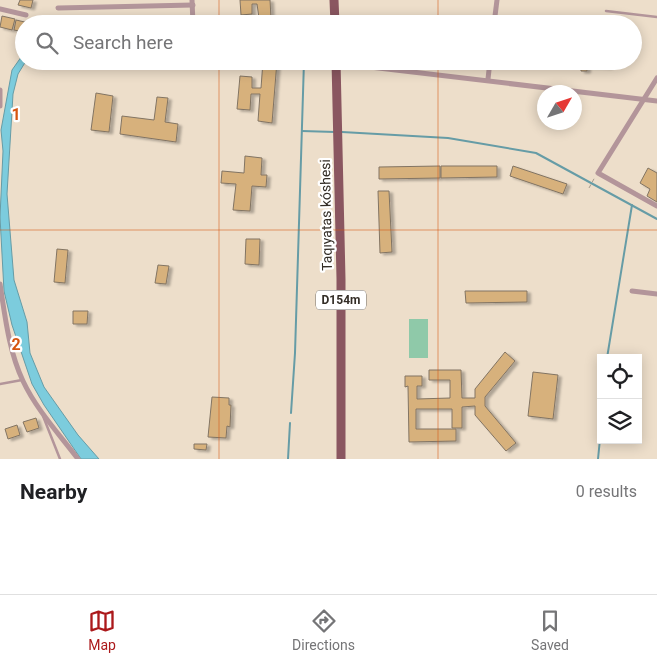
<!DOCTYPE html>
<html lang="en">
<head>
<meta charset="utf-8">
<style>
  body { margin:0; font-family:Roboto,sans-serif; background:#f2f2f2; color:#202124 }
  .controls { position:absolute; right:15px; bottom:15px; display:grid; overflow:hidden; border-radius:0px; box-shadow:0 2px 12px #0003 }
  .controls button { width:45px; height:45px; display:grid; place-items:center; padding:0; border:0; border-bottom:1px solid #e0e0e0; background:#fff; color:#202124; font:25px sans-serif }
  .compass { position:absolute; left:537px; top:85px; width:45px; height:45px; border-radius:50%; background:#fff; box-shadow:0 2px 12px #0003; rotate:51deg }
  .list { margin:0; padding:0; list-style:none }
  h2 { display:flex; justify-content:space-between; align-items:center; height:65px; margin:0; padding:0 20px; font-size:21px }
  h2 small { font-size:16px; font-weight:400; color:#757577 }
  .icon { flex:none; width:28px; height:28px; fill:none; stroke:currentColor; stroke-width:2; stroke-linecap:round; stroke-linejoin:round }
  .map { position:relative; flex:none; width:657px; height:459px; overflow:hidden }
  .search { position:absolute; background:#fff; box-shadow:0 2px 12px #0003; left:15px; right:15px; top:15px; height:55px; display:flex; align-items:center; gap:12px; box-sizing:border-box; padding:0 18px; border-radius:28px; color:#757577; font-size:19px }
  .sheet { height:135px; background:#fff }
  nav { display:flex; justify-content:space-around; align-items:center; box-sizing:border-box; height:70px; border-top:1px solid #e0e0e0; background:#fff; font-size:14px; color:#757577 }
  nav a { display:grid; justify-items:center; gap:2px }
  nav .on { color:#ab191b }
  .map>svg:first-child { display:block }
  .green { fill:#8fc9a9 }
  .water { fill:#7cccdd; stroke:#669ca6 }
  .lines { fill:none; stroke-linecap:round; stroke-linejoin:round }
  .stream { stroke:#669ca6; stroke-width:2 }
  .building { fill:#d7b17c; stroke:#827463; filter:url(#shadow) }
  .path { stroke:#a69b8c; stroke-width:1; stroke-dasharray:4 2.5; stroke-linecap:butt }
  .service { stroke:#b3959a; stroke-width:2.5 }
  .minor { stroke:#b3959a; stroke-width:5 }
  .primary { stroke:#8a5660; stroke-width:9 }
  .grid { fill:none; stroke:#d6550f; stroke-width:1; stroke-opacity:0.55 }
  .labels { text-anchor:middle; stroke-width:4.5; stroke-linejoin:round; paint-order:stroke }
  .shield { fill:#fff; stroke:#706c67; stroke-width:1 }
  .shield-label { font-size:12px; font-weight:bold; fill:#332d26 }
  .street-label { font-size:14px; fill:#332d26; stroke:#fff }
  .grid-label { font-size:16px; text-anchor:middle; font-weight:bold; fill:#d6550f; stroke:#fff; stroke-width:4.5; stroke-linejoin:round; paint-order:stroke }
</style>
</head>
<body>
<div class="map">
<svg width="657" height="459" viewBox="0 0 657 459">
  <defs>
    <filter id="shadow"><feDropShadow dx="3.5" dy="2" stdDeviation="1" flood-color="#0004"/></filter>
  </defs>
  <rect width="100%" height="100%" fill="#eddeca"/>
  <rect class="green" x="409" y="319" width="19" height="39"/>
  <path class="water" d="M24 53V61H26L18 74 13 94 7 194 14 280 27 322 30 353 44 387 78 435 99 459H81L44 405 32 384 12 325 4 291 0 217 3 151 1 130 12 70Z"/>
  <g class="lines">
    <g class="stream">
      <path d="M302 131 335 132"/>
      <path d="M342 132 448 138 536 153 657 219"/>
      <path d="M607 358 632 205"/>
      <path d="M291 413 295 353 304 61"/>
      <path d="M288 459 290 423"/>
      <path d="M598 459 601 429"/>
    </g>
  </g>
  <g class="building">
    <path d="M20 0H33L31 8 18 5Z"/>
    <path d="M240 0H270L271 18 276 17 277 23 254 24V18H259L257 4H252V14L241 15Z"/>
    <path d="M2 16 15 19 12 30 0 27Z"/>
    <path d="M16 20 29 23 24 24V32L14 30Z"/>
    <path d="M263 61H277L272 123 258 121 260 94H251L250 110 237 109 240 76 252 77V88H261Z"/>
    <path d="M578 61H610L609 67 587 66V71H581V65H578Z"/>
    <path d="M96 93 113 96 109 132 91 130Z"/>
    <path d="M157 97 168 98 165 122 178 124 176 142 120 134 122 116 154 120Z"/>
    <path d="M245 156 262 158 261 175H267L266 187 252 186 250 211 233 210 236 184 221 183 222 171 244 173Z"/>
    <path d="M440 166V178L379 179V167Z"/>
    <path d="M441 166H497V177L441 178Z"/>
    <path d="M513 166 567 184 563 194 510 176Z"/>
    <path d="M648 168 657 173V202L647 196 650 189 640 183Z"/>
    <path d="M378 191H389L392 252 380 253Z"/>
    <path d="M246 239H260L259 265 245 264Z"/>
    <path d="M57 249 68 250 65 283 54 282Z"/>
    <path d="M158 265 169 266 166 284 155 283Z"/>
    <path d="M465 291H527V302L466 303Z"/>
    <path d="M73 311H88L87 324H73Z"/>
    <path d="M505 352 515 361 485 397V406L516 443 506 451 475 415V406L462 407V428H452V409H416V429H456V441L409 442 408 386 405 387V376H422V386H417V399L450 398V380H429V370H461L462 398H475V389Z"/>
    <path d="M533 372 558 375 553 419 528 416Z"/>
    <path d="M212 397 229 398V405H231L230 427 227 426 226 438 208 437Z"/>
    <path d="M36 418 39 428 27 432 23 422Z"/>
    <path d="M17 425 20 435 8 439 5 429Z"/>
    <path d="M194 444H207L206 450 194 449Z"/>
  </g>
  <g class="lines">
    <path class="path" d="M589 188 595 177"/>
    <g class="service">
      <path d="M606 11 657 17"/>
      <path d="M0 384 22 380"/>
      <path d="M43 416 60 459"/>
    </g>
    <g class="minor">
      <path d="M192 0 193 24"/>
      <path d="M58 8 193 5"/>
      <path d="M0 9 26 15"/>
      <path d="M494 24 497 0"/>
      <path d="M336 63 657 101"/>
      <path d="M42 64 196 67 195 61"/>
      <path d="M657 78 598 173 657 206"/>
      <path d="M488 79 490 61"/>
      <path d="M0 90V106"/>
      <path d="M0 284C5 316 9 352 23 381 36 409 59 434 78 459"/>
      <path d="M632 291 657 294"/>
    </g>
    <g class="primary">
      <path d="M334 0 335 24"/>
      <path d="M336 61 341 279V459"/>
    </g>
  </g>
  <path class="grid" d="M219 0V24M438 0V24M219 61V459M438 61V459M0 230H657"/>
  <g class="labels">
    <rect class="shield" x="316" y="290.5" width="50" height="19" rx="4"/>
    <g class="shield-label">
      <text x="341" y="304">D154m</text>
    </g>
    <g class="street-label">
      <text transform="translate(326 215) rotate(-91)" y="5">Taqıyatas kóshesi</text>
    </g>
  </g>
  <g class="grid-label">
    <text x="16" y="120">1</text>
    <text x="16" y="350">2</text>
  </g>
</svg>
<div class="controls">
<button><svg class="icon" aria-label="locate" viewBox="0 0 24 24"><circle cx="12" cy="12" r="6"/><path d="M12 2v4M12 18v4M2 12h4M18 12h4"/></svg></button>
<button><svg class="icon" aria-label="layers" viewBox="0 0 24 24"><path d="M12 4l9 5-9 5-9-5zM3 14l9 5 9-5"/></svg></button>
</div>
<svg class="compass" viewBox="-18 -18 36 36"><path d="M0-13l5 13h-10z" fill="#e53935"/><path d="M0 13l5-13h-10z" fill="#757577"/></svg>
<div class="search"><svg class="icon" aria-label="search" viewBox="0 0 24 24"><circle cx="10" cy="10" r="6"/><path d="M15 15l6 6"/></svg>Search here</div>
</div>
<section class="sheet">
<h2>Nearby<small>0 results</small></h2>
<ul class="list">
</ul>
</section>
<nav>
<a class="on"><svg class="icon" aria-label="map" viewBox="0 0 24 24"><path d="M3 6l6-2 6 2 6-2v14l-6 2-6-2-6 2zM9 4v14M15 6v14"/></svg>Map</a>
<a><svg class="icon" aria-label="directions" viewBox="0 0 24 24"><path d="M12 3l9 9-9 9-9-9zM9 14v-3h6M13 9l2 2-2 2"/></svg>Directions</a>
<a><svg class="icon" aria-label="saved" viewBox="0 0 24 24"><path d="M7 4h10v16l-5-4-5 4z"/></svg>Saved</a>
</nav>
</body>
</html>
